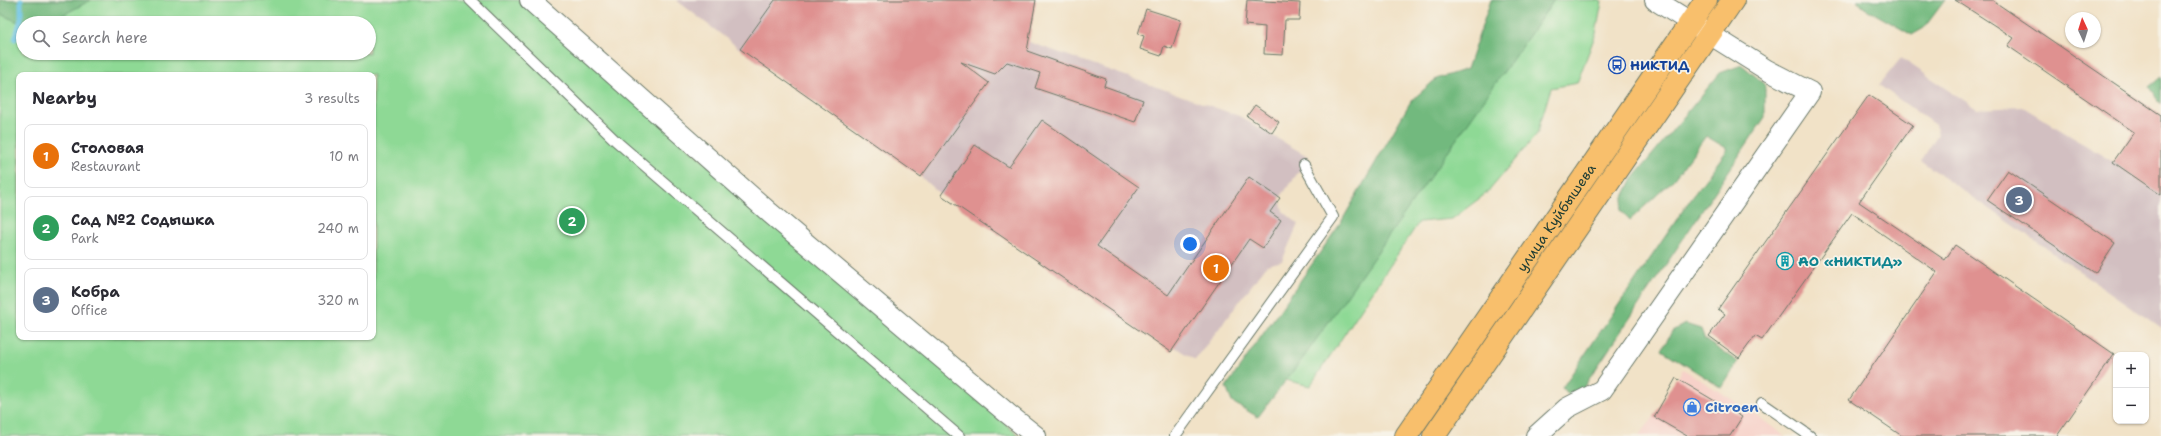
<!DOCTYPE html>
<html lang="en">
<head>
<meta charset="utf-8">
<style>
  body { margin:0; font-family:"Shantell Sans",sans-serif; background:#f2f2f3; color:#2b2b33 }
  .controls { position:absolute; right:12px; bottom:12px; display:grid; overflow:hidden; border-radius:8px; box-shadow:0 1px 3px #0004 }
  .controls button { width:36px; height:36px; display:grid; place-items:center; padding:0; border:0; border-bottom:1px solid #e1e1e2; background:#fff; color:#2b2b33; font:20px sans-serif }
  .compass { position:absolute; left:2065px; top:12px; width:36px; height:36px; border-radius:50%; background:#fff; box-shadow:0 1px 3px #0004; rotate:356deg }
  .you { position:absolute; left:1190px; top:244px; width:14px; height:14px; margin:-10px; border:3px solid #fff; border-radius:50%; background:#1a73e8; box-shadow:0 0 0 6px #1a73e833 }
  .badge { display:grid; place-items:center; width:26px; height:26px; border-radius:50%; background:#b5179e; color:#fff; font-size:13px; font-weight:700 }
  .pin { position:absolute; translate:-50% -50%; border:2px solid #fff; box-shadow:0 1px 4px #0006 }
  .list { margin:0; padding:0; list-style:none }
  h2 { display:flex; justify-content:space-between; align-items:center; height:52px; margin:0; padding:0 16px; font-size:17px }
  h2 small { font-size:13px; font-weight:400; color:#7c7c81 }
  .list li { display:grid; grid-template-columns:26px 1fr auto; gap:12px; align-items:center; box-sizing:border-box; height:64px; margin:0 8px 8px; padding:0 8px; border:1px solid #e1e1e2; border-radius:8px }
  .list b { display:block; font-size:15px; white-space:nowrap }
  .list p { margin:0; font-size:13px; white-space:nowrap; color:#7c7c81 }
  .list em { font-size:13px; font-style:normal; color:#7c7c81 }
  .icon { flex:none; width:22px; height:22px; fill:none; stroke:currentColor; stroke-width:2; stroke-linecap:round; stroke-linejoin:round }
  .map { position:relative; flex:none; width:2161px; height:436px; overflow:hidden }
  .search { position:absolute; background:#fff; box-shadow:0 1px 3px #0004; left:16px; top:16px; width:360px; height:44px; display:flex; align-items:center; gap:10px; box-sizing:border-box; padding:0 14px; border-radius:22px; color:#7c7c81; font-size:15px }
  .panel { position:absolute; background:#fff; box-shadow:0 1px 3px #0004; left:16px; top:72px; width:360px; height:268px; border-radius:8px }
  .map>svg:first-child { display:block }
  .built { fill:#f7d1c9 }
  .industrial { fill:#d2bfc1 }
  .green { fill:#8ed995; stroke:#568b64; fill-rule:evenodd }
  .forest { fill:#72b97e; stroke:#487b59 }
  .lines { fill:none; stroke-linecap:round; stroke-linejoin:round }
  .stream { stroke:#67c3e5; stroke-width:5 }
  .building { fill:#df9190 }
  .lane-casing { stroke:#687767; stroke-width:12 }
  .street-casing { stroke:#687767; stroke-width:22 }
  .highway-casing { stroke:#687767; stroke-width:24 }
  .lane { stroke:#fff; stroke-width:10 }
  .street { stroke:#fff; stroke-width:20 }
  .highway { stroke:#f8bf6c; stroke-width:22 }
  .labels { text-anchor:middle; stroke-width:3.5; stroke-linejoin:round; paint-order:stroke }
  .transit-label { font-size:14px; font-weight:bold; fill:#164399; stroke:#f7f3e8; text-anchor:start }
  .street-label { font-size:14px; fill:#1f3d34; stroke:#f7f3e8 }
  .culture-label { font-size:14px; font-weight:bold; fill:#0d838f; stroke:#f7f3e8; text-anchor:start }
  .shop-label { font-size:14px; font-weight:bold; fill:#366cbe; stroke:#f7f3e8; text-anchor:start }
</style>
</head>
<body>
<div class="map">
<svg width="2161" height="436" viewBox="0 0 2161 436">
  <rect width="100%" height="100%" fill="#f7f3e8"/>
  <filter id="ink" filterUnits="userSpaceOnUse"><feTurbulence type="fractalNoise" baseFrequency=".025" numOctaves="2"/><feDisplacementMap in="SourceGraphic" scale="8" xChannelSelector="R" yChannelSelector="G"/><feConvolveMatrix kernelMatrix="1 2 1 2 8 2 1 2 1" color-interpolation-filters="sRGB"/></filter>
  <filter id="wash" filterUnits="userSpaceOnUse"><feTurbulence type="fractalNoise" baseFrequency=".012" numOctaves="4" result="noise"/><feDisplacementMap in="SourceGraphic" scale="16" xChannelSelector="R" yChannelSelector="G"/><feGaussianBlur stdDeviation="0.9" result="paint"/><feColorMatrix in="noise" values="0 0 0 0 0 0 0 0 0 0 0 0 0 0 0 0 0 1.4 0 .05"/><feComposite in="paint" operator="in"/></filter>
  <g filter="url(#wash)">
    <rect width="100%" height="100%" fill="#f1e2c7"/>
    <path class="built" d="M1683 369 1755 414 1784 436H1639L1654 417Z"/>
    <g class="industrial">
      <path d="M676 0H1036L1029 42 1239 116 1309 157 1280 198 1283 211 1298 224 1282 261 1267 265 1195 360 941 195 921 177 740 49Z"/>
      <path d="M1901 58 1977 109 2023 107 2113 162 2161 195V328L1921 161 1938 134 1935 125 1879 85Z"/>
    </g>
    <g class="green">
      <path d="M0 0H519L1019 436H0ZM23 23H369V53H23ZM19 75H373V337H19Z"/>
      <path d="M1554 0H1598L1602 2 1596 33 1577 83 1551 88 1537 134 1488 192 1452 219 1419 222 1310 386 1286 380Z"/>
    </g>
    <g class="forest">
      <path d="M0 0H91L63 15 60 23 23 24 0 14Z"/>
      <path d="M1491 0H1554L1306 354 1258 417 1232 402 1226 387 1340 224 1411 101 1436 79 1467 69Z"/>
      <path d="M1857 0H1945L1924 28 1912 35 1863 7Z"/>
      <path d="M1742 65 1765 84V117L1575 400 1562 388 1692 197 1728 149 1706 136 1673 180 1630 220 1621 210 1623 199 1633 178 1720 73Z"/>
      <path d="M2161 77V105L2149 87Z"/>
      <path d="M1685 324 1701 329 1705 340 1738 362 1722 388 1662 350 1672 331Z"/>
    </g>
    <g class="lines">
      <path class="stream" d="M15 39 21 19V0"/>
    </g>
    <g id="blocks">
      <g class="building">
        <path d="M775 0H1036L1027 51 1106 79 1104 86 1143 100 1135 122 1035 88 1040 73 1007 62 995 74 961 62 989 83 921 177 740 49Z"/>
        <path d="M1247 0 1300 3 1299 20H1285L1283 55 1264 54 1265 27 1245 25Z"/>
        <path d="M1955 0H1992L2161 115V195L2113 162 2134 132 2008 46 2014 38Z"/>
        <path d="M1146 9 1181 20 1172 49 1164 46 1161 56 1140 49 1144 36 1138 34Z"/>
        <path d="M1869 95 1913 125 1859 202 1945 260 1955 245 2114 354 2057 436H1902L1849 400 1937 272 1852 213 1762 340 1755 336 1739 358 1709 336 1725 314 1718 309Z"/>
        <path d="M1255 105 1279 122 1272 133 1247 116Z"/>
        <path d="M1042 120 1139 187 1097 246 1168 295 1249 177 1280 198 1270 212 1281 220 1263 248 1249 239 1171 352 941 195 975 145 1009 167Z"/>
        <path d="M2008 170 2115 243 2095 273 1987 200Z"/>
        <path d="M1676 378 1742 417 1730 436H1687L1654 417Z"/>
      </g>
    </g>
  </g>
  <g filter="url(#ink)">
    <use href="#blocks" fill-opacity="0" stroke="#687767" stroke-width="1"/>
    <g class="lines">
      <g class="lane-casing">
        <g id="lane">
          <path d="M470 0 616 141 959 436"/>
          <path d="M1762 403 1810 436"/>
          <path d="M1175 436 1333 217 1304 165"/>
        </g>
      </g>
      <g class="street-casing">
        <g id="street">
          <path d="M530 0 770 213 1007 413 1036 436"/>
          <path d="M1536 436 1567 408 1602 390 1810 92 1767 70 1655 0"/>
        </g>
      </g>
      <g class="highway-casing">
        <g id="highway">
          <path id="s1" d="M1406 436 1706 0"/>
          <path d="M1434 436 1733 0"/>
        </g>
      </g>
      <use href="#lane" class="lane"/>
      <use href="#street" class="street"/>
      <use href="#highway" class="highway"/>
    </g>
  </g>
  <defs>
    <g id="bus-ring" transform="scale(0.9)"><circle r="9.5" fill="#f7f3e8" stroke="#1a4fb4" stroke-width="1.5"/><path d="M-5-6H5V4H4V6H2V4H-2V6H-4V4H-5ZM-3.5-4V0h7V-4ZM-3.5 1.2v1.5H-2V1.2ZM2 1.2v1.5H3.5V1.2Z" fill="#1a4fb4"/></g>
    <g id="building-ring" transform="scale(0.9)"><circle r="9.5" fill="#f7f3e8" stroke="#0f9aa8" stroke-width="1.5"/><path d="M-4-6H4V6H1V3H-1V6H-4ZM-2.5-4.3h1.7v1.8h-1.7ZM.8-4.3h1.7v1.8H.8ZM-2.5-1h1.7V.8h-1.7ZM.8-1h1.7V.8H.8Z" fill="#0f9aa8"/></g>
    <g id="shop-ring" transform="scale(0.9)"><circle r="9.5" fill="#f7f3e8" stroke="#3f7fe0" stroke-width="1.5"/><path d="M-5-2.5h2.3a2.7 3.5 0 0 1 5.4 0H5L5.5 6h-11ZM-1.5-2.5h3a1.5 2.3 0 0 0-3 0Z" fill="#3f7fe0"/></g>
  </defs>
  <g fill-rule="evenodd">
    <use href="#bus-ring" x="1617" y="65"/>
    <use href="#building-ring" x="1785" y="261"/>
    <use href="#shop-ring" x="1692" y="407"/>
  </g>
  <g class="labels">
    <g class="transit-label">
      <text x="1630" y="70">НИКТИД</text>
    </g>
    <g class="street-label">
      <text dy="5" stroke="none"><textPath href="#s1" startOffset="265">улица Куйбышева</textPath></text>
    </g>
    <g class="culture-label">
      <text x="1798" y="266">АО «НИКТИД»</text>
    </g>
    <g class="shop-label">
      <text x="1705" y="412">Citroen</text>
    </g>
  </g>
</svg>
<div class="controls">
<button>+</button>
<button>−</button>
</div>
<svg class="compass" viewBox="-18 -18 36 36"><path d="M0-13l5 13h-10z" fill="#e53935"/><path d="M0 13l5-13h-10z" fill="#7c7c81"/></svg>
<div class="you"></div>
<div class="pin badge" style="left:1216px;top:268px;background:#e8710a">1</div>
<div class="pin badge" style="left:572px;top:221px;background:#2e9e5b">2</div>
<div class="pin badge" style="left:2019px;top:200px;background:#5c6f8a">3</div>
<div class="search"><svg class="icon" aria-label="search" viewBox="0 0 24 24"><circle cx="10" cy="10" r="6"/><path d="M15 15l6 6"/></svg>Search here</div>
<section class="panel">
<h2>Nearby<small>3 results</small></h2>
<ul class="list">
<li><span class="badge" style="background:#e8710a">1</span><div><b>Столовая</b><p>Restaurant</p></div><em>10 m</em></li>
<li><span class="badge" style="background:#2e9e5b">2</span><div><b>Сад №2 Содышка</b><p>Park</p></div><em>240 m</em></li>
<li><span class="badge" style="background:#5c6f8a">3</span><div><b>Кобра</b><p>Office</p></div><em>320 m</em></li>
</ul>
</section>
</div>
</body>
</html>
